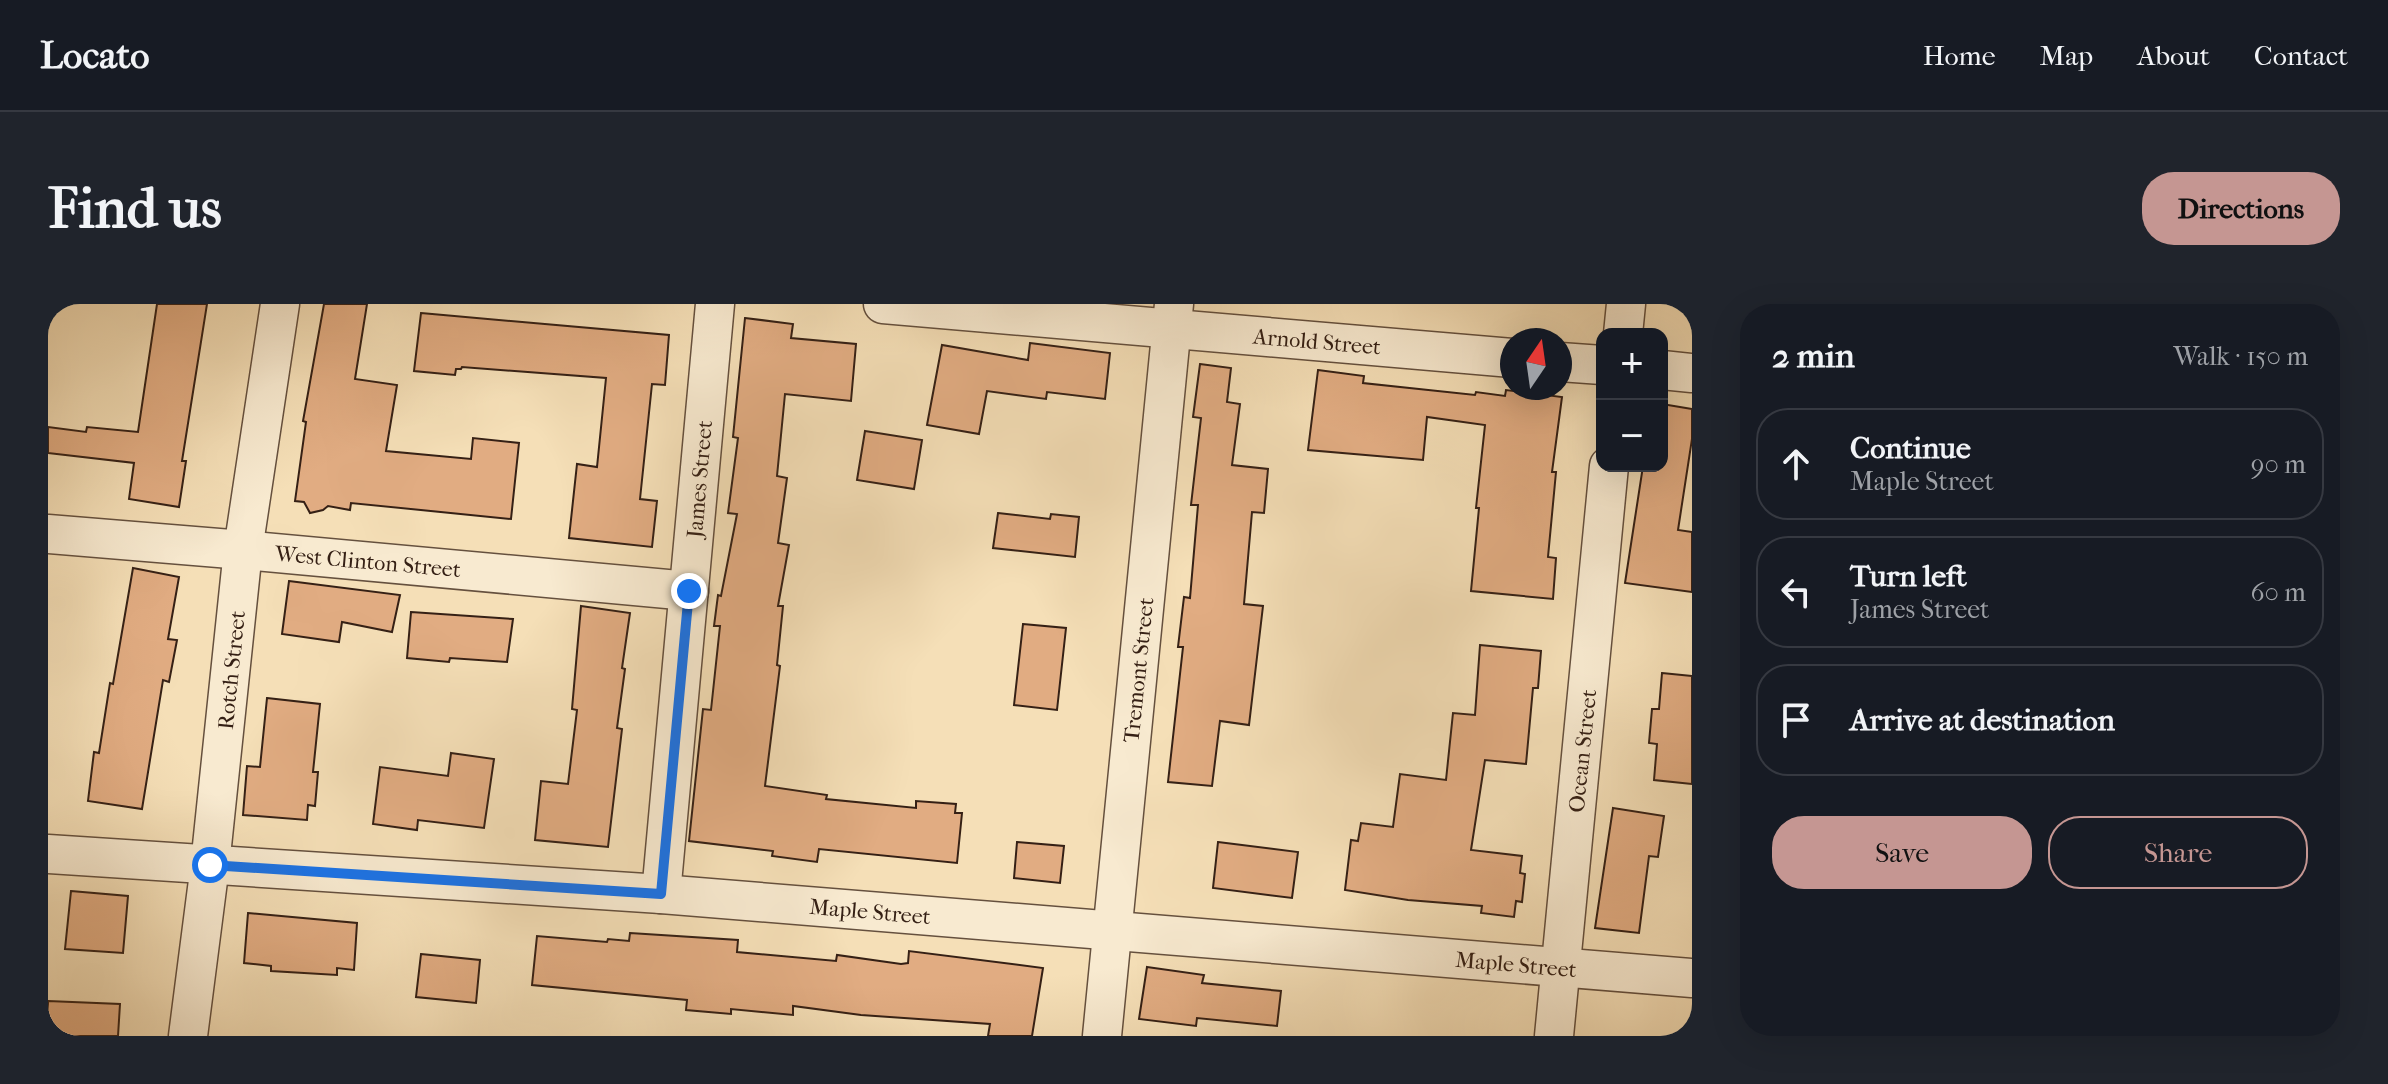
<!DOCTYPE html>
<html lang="en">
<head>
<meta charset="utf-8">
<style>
  body { margin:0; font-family:"IM FELL French Canon",serif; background:#20242c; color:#f1f3f6 }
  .controls { position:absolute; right:24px; top:24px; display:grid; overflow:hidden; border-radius:16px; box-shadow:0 8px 32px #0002 }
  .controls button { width:72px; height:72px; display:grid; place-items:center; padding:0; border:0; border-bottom:2px solid #363941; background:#171b24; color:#f1f3f6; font:40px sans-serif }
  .compass { position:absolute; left:1452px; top:24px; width:72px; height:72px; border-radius:50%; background:#171b24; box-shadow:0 8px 32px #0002; rotate:13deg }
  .stop { position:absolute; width:24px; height:24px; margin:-18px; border:6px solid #1a73e8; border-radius:50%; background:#fff }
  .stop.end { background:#1a73e8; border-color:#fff; box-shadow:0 2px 8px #0008 }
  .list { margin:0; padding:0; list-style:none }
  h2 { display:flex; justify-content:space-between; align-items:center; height:104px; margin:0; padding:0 32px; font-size:34px }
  h2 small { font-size:26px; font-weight:400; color:#9ea1a6 }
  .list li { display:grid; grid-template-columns:52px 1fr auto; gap:24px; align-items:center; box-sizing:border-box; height:112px; margin:0 16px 16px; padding:0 16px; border:2px solid #363941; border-radius:32px }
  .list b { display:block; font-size:30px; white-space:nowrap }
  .list p { margin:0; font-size:26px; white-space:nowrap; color:#9ea1a6 }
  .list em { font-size:26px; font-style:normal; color:#9ea1a6 }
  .actions { display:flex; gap:16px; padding:24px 32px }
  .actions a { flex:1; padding:18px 0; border:2px solid #c59692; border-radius:32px; text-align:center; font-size:28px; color:#c59692 }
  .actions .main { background:#c59692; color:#111 }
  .icon { flex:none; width:44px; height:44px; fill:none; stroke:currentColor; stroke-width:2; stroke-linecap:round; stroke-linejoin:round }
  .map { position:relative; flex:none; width:1644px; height:732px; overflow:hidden; border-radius:32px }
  header { display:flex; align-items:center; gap:48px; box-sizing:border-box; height:112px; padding:0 40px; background:#171b24; border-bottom:2px solid #363941 }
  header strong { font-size:38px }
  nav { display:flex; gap:44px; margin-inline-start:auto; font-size:28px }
  .intro { display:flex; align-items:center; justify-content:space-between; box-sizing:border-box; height:192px; padding:0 48px }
  h1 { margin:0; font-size:56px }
  .button { padding:20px 36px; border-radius:32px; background:#c59692; color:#111; font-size:28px; font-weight:700 }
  main { display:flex; gap:48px; padding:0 48px }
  aside { flex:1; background:#171b24; border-radius:32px; box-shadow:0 8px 32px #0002 }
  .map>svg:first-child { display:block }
  .building { fill:#e1ac82; stroke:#352015; stroke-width:2 }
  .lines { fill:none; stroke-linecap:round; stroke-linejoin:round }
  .street-casing { stroke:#65503e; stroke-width:41 }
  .street { stroke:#f8ead0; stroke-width:38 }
  .route { stroke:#1a73e8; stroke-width:10 }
  .labels { text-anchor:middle; stroke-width:8; stroke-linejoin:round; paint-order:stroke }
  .street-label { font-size:22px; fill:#352015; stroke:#f8ead0 }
</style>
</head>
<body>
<header>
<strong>Locato</strong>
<nav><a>Home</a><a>Map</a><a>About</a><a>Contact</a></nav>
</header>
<div class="intro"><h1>Find us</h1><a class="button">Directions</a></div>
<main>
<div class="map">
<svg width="1644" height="732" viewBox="0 0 1644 732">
  <rect width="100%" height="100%" fill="#f5dfb7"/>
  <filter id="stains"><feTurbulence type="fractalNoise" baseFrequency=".0025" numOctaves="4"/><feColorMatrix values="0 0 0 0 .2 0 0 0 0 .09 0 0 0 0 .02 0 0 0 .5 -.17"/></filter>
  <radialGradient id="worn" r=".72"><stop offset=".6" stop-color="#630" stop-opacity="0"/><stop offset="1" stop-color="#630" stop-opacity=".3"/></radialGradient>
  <g class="building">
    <path d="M109 0H159L134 157H138L131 203 81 195 86 159 0 149V123L38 128 39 123 90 128Z"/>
    <path d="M276 0H319L307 75 349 81 338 147 423 155 425 134 471 139 463 215 303 199 302 206 280 202 275 206 262 209 256 198 247 197 258 118 255 117Z"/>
    <path d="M373 9 621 31 617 81 604 80 592 195 609 197 604 243 521 234 529 160 549 163 558 74 414 63 413 65H408L407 71 366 67Z"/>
    <path d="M697 14 745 20 743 34 808 40 803 97 737 90 729 172 739 174 730 239 741 241 730 302H735L729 361 732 362 717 482 779 491 778 495 868 504V497L908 500 907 509H914L909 559 771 545 769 558 724 552 725 547 641 537 655 405 663 406 672 322H666L670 291 673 292 689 210 680 209 690 134 685 133Z"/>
    <path d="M982 39 1062 49 1057 95 999 88 998 95 939 87 931 130 879 121 894 41 980 56Z"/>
    <path d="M1152 60 1183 64 1179 98 1192 100 1184 161 1220 165 1216 209 1204 208 1196 300 1215 302 1201 421 1172 417 1164 482 1120 478 1135 343H1130L1136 293 1142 294 1150 201H1143L1153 114 1145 113Z"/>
    <path d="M1270 66 1316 72 1315 79 1427 91 1428 88 1457 92 1458 86 1514 93 1504 168H1508L1500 253 1508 254 1505 295 1423 287 1431 204H1428L1437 121 1379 113 1375 156 1260 146Z"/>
    <path d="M1614 100 1644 105V135L1630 226 1644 228V288L1577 279 1595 162H1614Z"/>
    <path d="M817 127 874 136 866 185 809 176Z"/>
    <path d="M950 209 1002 215 1003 210 1031 213 1027 253 945 244Z"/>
    <path d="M85 264 131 273 120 335 129 336 121 378 115 376 94 505 40 497 46 448 51 449 62 379 65 380Z"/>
    <path d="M241 277 352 291 344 328 294 318 291 338 234 330Z"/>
    <path d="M533 302 582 309 574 364 577 365 569 424 574 425 560 543 487 536 493 477 520 480 529 406 524 405Z"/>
    <path d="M363 308 465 315 459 358 402 354 401 358 359 354Z"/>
    <path d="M975 320 1018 324 1009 406 966 401Z"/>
    <path d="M1432 341 1493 347 1490 384H1485L1478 460 1437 456 1423 546 1474 552 1472 569 1477 570 1474 598 1468 597 1466 613 1433 609 1434 602 1360 596 1297 586 1303 536 1310 537 1313 519 1345 523 1352 470 1398 476 1405 409 1427 411Z"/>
    <path d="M1614 369 1644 372V480L1606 476 1609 440 1601 439 1604 405H1611Z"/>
    <path d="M219 394 272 400 265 468H270L267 502 260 501 259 516 195 511 199 462 212 463Z"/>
    <path d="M403 449 446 455 436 524 370 516 369 526 325 520 332 463 400 472Z"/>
    <path d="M1565 504 1616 512 1610 553 1601 552 1591 629 1547 624Z"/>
    <path d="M969 538 1016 542 1012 579 966 574Z"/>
    <path d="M1170 538 1250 548 1244 594 1165 584Z"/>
    <path d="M23 587 80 592 75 649 17 645Z"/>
    <path d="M200 609 309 619 306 666 289 664V671L223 667V662L196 659Z"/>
    <path d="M582 629 690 636 689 648 788 657 789 651 853 660 860 659 861 647 995 664 984 732H940L942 720 813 711 745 702V711L683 705V710L638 706 639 696 484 681 489 632 559 638 560 635 581 637Z"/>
    <path d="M373 650 432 656 428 699 368 693Z"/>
    <path d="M1099 663 1156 671 1154 679 1233 687 1229 722 1149 714 1148 722 1091 715Z"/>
    <path d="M0 697 72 700 70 732H0Z"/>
  </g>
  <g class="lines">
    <g class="street-casing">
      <g id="street">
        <path d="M835 0 1464 54"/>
        <path d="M1575 30 1578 0"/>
        <path d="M1512 58 1554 61"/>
        <path d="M1614 66 1644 69"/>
        <path d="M0 230 195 246 641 287"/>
        <path d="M0 550 613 590 1644 674"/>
        <path d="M613 590 667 0"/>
        <path d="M140 732 162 561 195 246 232 0"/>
        <path d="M1054 732 1126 0"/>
        <path d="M1506 732 1561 162"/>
      </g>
    </g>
    <use href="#street" class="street"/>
  </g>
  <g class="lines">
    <path class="route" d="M162 561 613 590 641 287"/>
  </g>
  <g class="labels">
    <g class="street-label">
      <text transform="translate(1269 37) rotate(5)" y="8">Arnold Street</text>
      <text transform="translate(651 175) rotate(-85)" y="8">James Street</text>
      <text transform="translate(320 257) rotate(5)" y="8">West Clinton Street</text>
      <text transform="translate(183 366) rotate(-84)" y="8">Rotch Street</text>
      <text transform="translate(1090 366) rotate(-84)" y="8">Tremont Street</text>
      <text transform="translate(1534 447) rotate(-84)" y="8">Ocean Street</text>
      <text transform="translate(822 607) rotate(5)" y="8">Maple Street</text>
      <text transform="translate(1468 660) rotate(5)" y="8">Maple Street</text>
    </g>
  </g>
  <rect width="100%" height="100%" filter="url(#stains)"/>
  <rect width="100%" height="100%" fill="url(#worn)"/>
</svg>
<div class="controls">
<button>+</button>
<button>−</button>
</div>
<svg class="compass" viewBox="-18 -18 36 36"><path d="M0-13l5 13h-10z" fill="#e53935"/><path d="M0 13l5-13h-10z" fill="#9ea1a6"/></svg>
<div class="stop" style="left:162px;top:561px"></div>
<div class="stop end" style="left:641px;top:287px"></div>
</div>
<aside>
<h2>2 min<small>Walk · 150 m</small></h2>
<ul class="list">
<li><svg class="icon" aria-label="ahead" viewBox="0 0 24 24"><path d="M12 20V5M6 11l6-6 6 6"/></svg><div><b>Continue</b><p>Maple Street</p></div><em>90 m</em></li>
<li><svg class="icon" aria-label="left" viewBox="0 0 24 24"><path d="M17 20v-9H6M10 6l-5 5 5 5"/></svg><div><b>Turn left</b><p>James Street</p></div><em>60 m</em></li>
<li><svg class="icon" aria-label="arrive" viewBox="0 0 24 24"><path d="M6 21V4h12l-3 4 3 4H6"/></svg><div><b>Arrive at destination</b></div></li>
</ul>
<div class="actions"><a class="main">Save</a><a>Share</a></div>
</aside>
</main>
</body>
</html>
